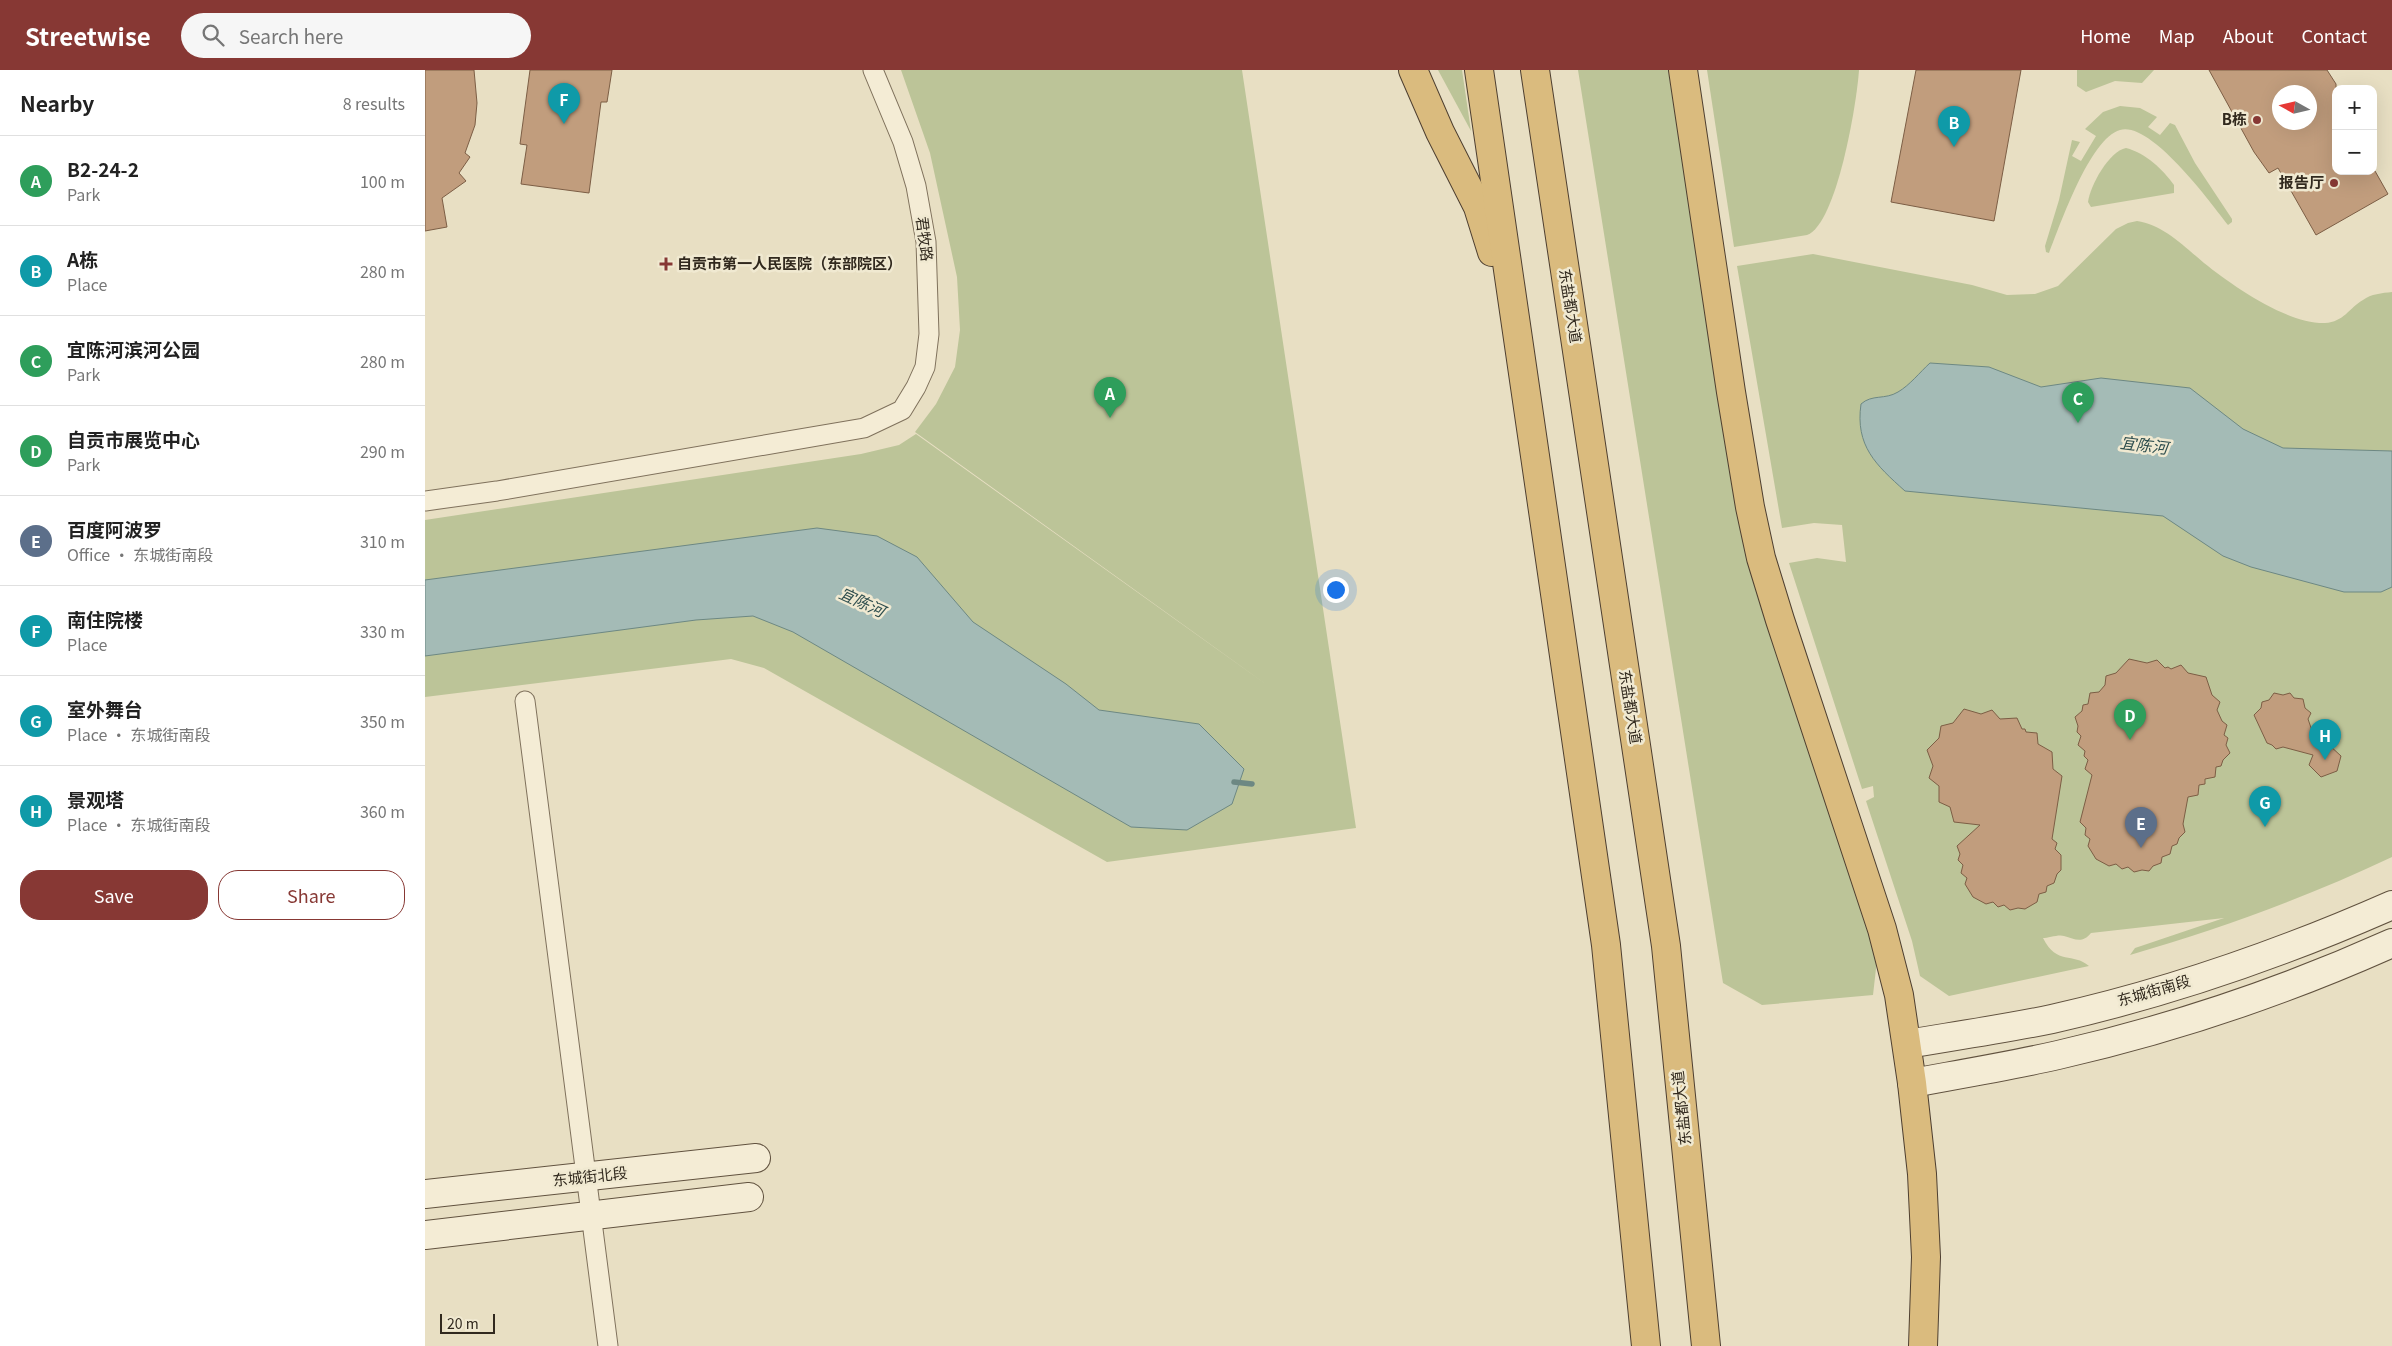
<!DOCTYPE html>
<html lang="en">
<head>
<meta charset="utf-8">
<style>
  body { margin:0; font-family:Georgia,"Noto Sans SC",serif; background:#f6f6f6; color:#222 }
  .controls { position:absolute; right:15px; top:15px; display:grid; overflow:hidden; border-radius:10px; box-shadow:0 5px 20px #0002 }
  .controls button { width:45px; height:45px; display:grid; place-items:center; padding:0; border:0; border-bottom:1px solid #e0e0e0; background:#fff; color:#222; font:25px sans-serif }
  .compass { position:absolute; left:1847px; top:15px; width:45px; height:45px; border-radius:50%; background:#fff; box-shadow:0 5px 20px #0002; rotate:278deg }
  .scale { position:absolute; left:15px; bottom:12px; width:55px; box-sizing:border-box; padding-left:5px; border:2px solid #31291e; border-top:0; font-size:14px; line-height:18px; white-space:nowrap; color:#31291e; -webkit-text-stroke:4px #f0e9d1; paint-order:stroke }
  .you { position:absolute; left:910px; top:519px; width:18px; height:18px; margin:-12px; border:4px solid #fff; border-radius:50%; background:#1a73e8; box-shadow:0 0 0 8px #1a73e833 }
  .badge { display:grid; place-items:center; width:32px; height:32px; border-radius:50%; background:#873834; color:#fff; font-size:16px; font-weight:700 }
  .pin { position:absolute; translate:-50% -41px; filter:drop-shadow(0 1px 2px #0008) }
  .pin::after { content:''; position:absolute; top:26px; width:18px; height:15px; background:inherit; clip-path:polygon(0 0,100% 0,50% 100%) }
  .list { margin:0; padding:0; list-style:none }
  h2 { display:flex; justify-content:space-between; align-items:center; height:65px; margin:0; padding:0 20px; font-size:21px }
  h2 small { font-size:16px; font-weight:400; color:#767676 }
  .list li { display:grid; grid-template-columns:32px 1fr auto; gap:15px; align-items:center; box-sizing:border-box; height:90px; padding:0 20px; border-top:1px solid #e0e0e0 }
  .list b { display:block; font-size:19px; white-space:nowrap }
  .list p { margin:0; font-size:16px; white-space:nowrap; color:#767676 }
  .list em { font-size:16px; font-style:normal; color:#767676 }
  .actions { display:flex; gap:10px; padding:15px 20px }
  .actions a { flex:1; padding:11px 0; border:1px solid #873834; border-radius:20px; text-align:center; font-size:18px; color:#873834 }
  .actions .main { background:#873834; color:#fff }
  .icon { flex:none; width:28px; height:28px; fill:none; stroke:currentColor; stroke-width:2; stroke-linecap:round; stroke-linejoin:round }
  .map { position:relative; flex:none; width:1967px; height:1276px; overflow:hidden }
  header { display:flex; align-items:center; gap:30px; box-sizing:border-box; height:70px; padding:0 25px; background:#873834; color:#fff }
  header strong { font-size:24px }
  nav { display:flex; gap:28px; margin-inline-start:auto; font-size:18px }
  .search { width:350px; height:45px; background:#f6f6f6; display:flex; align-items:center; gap:12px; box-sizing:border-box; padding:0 18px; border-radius:28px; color:#767676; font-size:19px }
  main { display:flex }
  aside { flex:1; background:#fff }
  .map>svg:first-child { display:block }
  .green { fill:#bcc498 }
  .water { fill:#a4bbb6; stroke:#6d8883 }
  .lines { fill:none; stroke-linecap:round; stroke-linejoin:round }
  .stream { stroke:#6d8883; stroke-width:5.5 }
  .building { fill:#c19d7d; stroke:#7c5e45; fill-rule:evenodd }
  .minor-casing { stroke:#7f715c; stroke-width:21 }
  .secondary-casing { stroke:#61523f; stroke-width:30 }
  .trunk-casing { stroke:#4e3f30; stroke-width:30 }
  .minor { stroke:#f4ecd5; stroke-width:19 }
  .secondary { stroke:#f4ecd5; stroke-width:28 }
  .trunk { stroke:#dabb7e; stroke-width:28 }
  .poi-dot { fill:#873834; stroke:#f0e9d1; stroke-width:2 }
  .labels { text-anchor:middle; stroke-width:5; stroke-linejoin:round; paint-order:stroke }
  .poi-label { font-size:15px; font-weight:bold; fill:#31291e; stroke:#f0e9d1; text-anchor:end }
  .street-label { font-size:15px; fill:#31291e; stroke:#f0e9d1 }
  .water-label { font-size:16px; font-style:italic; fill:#2f4f4f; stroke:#f0e9d1 }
</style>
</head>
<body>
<header>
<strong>Streetwise</strong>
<div class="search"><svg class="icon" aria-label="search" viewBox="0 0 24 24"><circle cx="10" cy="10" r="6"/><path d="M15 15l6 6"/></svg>Search here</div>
<nav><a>Home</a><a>Map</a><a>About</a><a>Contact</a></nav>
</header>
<main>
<aside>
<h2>Nearby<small>8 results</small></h2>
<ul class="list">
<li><span class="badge" style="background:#2e9e5b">A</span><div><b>B2-24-2</b><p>Park</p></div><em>100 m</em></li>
<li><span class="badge" style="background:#0f9aa8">B</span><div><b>A栋</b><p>Place</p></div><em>280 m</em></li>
<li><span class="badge" style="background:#2e9e5b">C</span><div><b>宜陈河滨河公园</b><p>Park</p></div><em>280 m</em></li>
<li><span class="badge" style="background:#2e9e5b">D</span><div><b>自贡市展览中心</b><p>Park</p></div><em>290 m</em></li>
<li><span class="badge" style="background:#5c6f8a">E</span><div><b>百度阿波罗</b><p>Office · 东城街南段</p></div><em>310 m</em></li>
<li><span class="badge" style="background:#0f9aa8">F</span><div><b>南住院楼</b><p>Place</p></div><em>330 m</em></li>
<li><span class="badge" style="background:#0f9aa8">G</span><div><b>室外舞台</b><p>Place · 东城街南段</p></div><em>350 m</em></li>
<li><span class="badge" style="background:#0f9aa8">H</span><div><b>景观塔</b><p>Place · 东城街南段</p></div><em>360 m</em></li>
</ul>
<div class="actions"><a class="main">Save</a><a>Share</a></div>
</aside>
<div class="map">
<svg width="1967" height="1276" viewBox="0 0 1967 1276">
  <rect width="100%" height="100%" fill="#e8dfc3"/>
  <g class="green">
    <path d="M476 0H817L931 758 682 792 339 598 306 589 0 627V450L436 384 474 375 491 364 898 655 490 362 511 334 530 297 535 260 532 207 505 83Z"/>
    <path d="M1013 0H1037L1046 61Z"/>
    <path d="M1153 0H1243L1310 414 1452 890 1448 925 1337 935 1298 913Z"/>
    <path d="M1282 0H1434C1432 32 1412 154 1382 165L1309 177Z"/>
    <path d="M1652 0H1729L1717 13 1690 11 1661 22 1652 16Z"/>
    <path d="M1695 36 1715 38 1732 47 1723 57 1735 65 1745 53 1750 55 1770 93 1807 149V152L1803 155C1785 132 1726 51 1695 60 1665 68 1635 155 1624 183L1621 182 1620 176 1634 130 1647 70 1655 72 1647 86 1656 91 1671 66 1660 59 1678 42Z"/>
    <path d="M1701 78C1721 83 1738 100 1749 115V123L1666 137 1663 132C1665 116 1684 81 1701 78Z"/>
    <path d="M1712 151C1737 154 1760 177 1779 193 1808 216 1862 254 1900 253 1919 252 1924 238 1938 230 1946 224 1957 223 1967 222V787C1883 827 1794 859 1705 885L1710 878 1716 876 1799 848 1666 863C1657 874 1650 869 1639 866 1634 864 1623 868 1618 868 1632 896 1648 882 1664 896L1524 926 1495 906 1487 871 1441 731 1449 727 1448 716 1437 719 1364 493 1392 488 1421 492 1417 455 1389 453 1357 458 1312 196 1388 184 1547 215 1582 225 1610 224 1633 216 1691 159 1703 153Z"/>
  </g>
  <g class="water">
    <path d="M1505 293 1564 297 1616 317 1676 308 1765 318 1818 359 1858 378 1967 381V517L1956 522H1919L1826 497 1798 486 1738 446 1480 421C1451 395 1430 376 1436 334 1447 324 1460 330 1473 322 1485 315 1495 302 1505 293Z"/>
    <path d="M392 458 452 466 492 487 548 552 641 614 674 640 774 654 819 699 807 734 762 760 706 757 368 562 328 546 271 550 0 586V510Z"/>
  </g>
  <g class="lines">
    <path class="stream" d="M809 712 827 714"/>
  </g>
  <g class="building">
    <path d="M0 0H49L52 33 50 55 40 83 45 87 34 103 41 111 17 128 22 157 0 161Z"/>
    <path d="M105 0H187L182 32H176L164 123 96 114 102 75 95 74Z"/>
    <path d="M1491 0H1596L1569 151 1466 132Z"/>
    <path d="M1784 0H1902L1911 14V101H1950L1963 124 1891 165 1853 98 1844 103 1829 82ZM1854 22H1884V52H1854Z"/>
    <path d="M1704 589 1722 593 1732 590 1740 598 1743 597 1746 599 1756 595 1763 603 1781 607 1787 625 1795 632 1792 640 1797 651 1802 655 1799 665 1803 668 1801 675 1805 683 1798 690 1796 696 1791 697 1790 707 1780 709V714L1774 715 1773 725 1763 727 1758 754 1760 762 1754 768 1752 774 1747 776 1745 784 1737 787 1736 793 1728 796 1724 801 1717 800 1709 802 1703 797 1697 799 1691 794 1684 796 1671 789 1663 776 1665 769 1660 765 1661 758 1655 752 1667 705 1660 699 1663 690 1659 686 1660 681 1653 675 1656 666 1652 662 1653 656 1650 647 1657 641 1658 635 1663 634 1665 623 1674 622 1680 615 1681 606 1691 603Z"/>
    <path d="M1849 623 1858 625 1865 623 1869 628 1878 629 1880 638 1886 643 1883 649 1893 678 1903 674 1916 686 1912 701 1896 707 1884 695 1888 685 1858 677 1851 679 1847 675 1842 673 1829 645 1836 638 1837 632 1844 630Z"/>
    <path d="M1539 639 1556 644 1567 640 1575 649 1592 648 1597 659H1600L1601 662 1612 663 1613 674 1627 682 1628 699 1637 706 1627 769 1632 773 1630 779 1636 785V800L1632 804 1629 813 1622 816 1621 822 1614 824 1612 832 1600 839 1593 838 1585 840 1579 835 1573 837 1568 832 1561 834 1548 827 1540 814 1542 808 1536 803 1538 795 1533 790 1535 784 1532 776 1555 755 1529 752 1525 737 1514 732V716L1504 708 1508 696 1502 680 1514 668 1516 656 1528 653Z"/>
  </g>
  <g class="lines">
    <g class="minor-casing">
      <g id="minor">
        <path d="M0 431 72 421 439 358 477 340 491 317 500 297 504 264 501 172 491 116 478 72 448 0"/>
        <path d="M100 631 183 1276"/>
      </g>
    </g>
    <g class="secondary-casing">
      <g id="secondary">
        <path d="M1482 974C1530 966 1579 959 1627 949 1743 923 1858 883 1967 835"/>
        <path d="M1487 1013C1536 1004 1585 996 1633 985 1747 959 1860 921 1967 873"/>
        <path d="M0 1124 331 1088"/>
        <path d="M0 1165 324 1127"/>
      </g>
    </g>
    <g class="trunk-casing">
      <g id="trunk">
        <path d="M988 0 1015 62 1053 137 1067 182"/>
        <path d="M1054 0 1181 875 1221 1276"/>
        <path d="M1110 0 1241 876 1281 1276"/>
        <path d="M1258 0 1306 322 1325 437 1336 488 1355 550 1457 859 1474 925 1487 1013 1497 1104 1501 1187 1498 1276"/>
      </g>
    </g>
    <use href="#minor" class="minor"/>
    <use href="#secondary" class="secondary"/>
    <use href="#trunk" class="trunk"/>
  </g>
  <g class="poi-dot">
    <circle cx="1832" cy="50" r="5"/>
    <circle cx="1909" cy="113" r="5"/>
    <path d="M238.5 186.5h5v5h5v5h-5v5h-5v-5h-5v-5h5z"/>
  </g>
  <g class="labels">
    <g class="poi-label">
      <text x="1822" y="55">B栋</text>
      <text x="1899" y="118">报告厅</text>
      <text x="252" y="199" text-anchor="start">自贡市第一人民医院（东部院区）</text>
    </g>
    <g class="street-label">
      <text transform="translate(499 169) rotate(83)" y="5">君牧路</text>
      <text transform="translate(1145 236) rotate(81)" y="5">东盐都大道</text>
      <text transform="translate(1205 637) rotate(81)" y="5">东盐都大道</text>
      <text transform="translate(1729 921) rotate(-16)" y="5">东城街南段</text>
      <text transform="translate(1257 1038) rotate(-96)" y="5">东盐都大道</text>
      <text transform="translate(165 1107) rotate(-6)" y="5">东城街北段</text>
    </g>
    <g class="water-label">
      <text transform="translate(1719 375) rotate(7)" y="6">宜陈河</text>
      <text transform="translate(437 532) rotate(25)" y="6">宜陈河</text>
    </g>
  </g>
</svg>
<div class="controls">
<button>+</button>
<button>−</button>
</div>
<svg class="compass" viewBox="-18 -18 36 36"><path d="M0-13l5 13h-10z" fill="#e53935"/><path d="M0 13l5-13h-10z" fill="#767676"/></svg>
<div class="scale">20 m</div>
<div class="you"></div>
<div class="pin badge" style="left:685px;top:348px;background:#2e9e5b">A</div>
<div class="pin badge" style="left:1529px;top:77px;background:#0f9aa8">B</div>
<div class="pin badge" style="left:1653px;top:353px;background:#2e9e5b">C</div>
<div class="pin badge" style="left:1705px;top:670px;background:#2e9e5b">D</div>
<div class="pin badge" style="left:1716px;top:778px;background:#5c6f8a">E</div>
<div class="pin badge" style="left:139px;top:54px;background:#0f9aa8">F</div>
<div class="pin badge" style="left:1840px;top:757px;background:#0f9aa8">G</div>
<div class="pin badge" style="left:1900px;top:690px;background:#0f9aa8">H</div>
</div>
</main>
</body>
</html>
